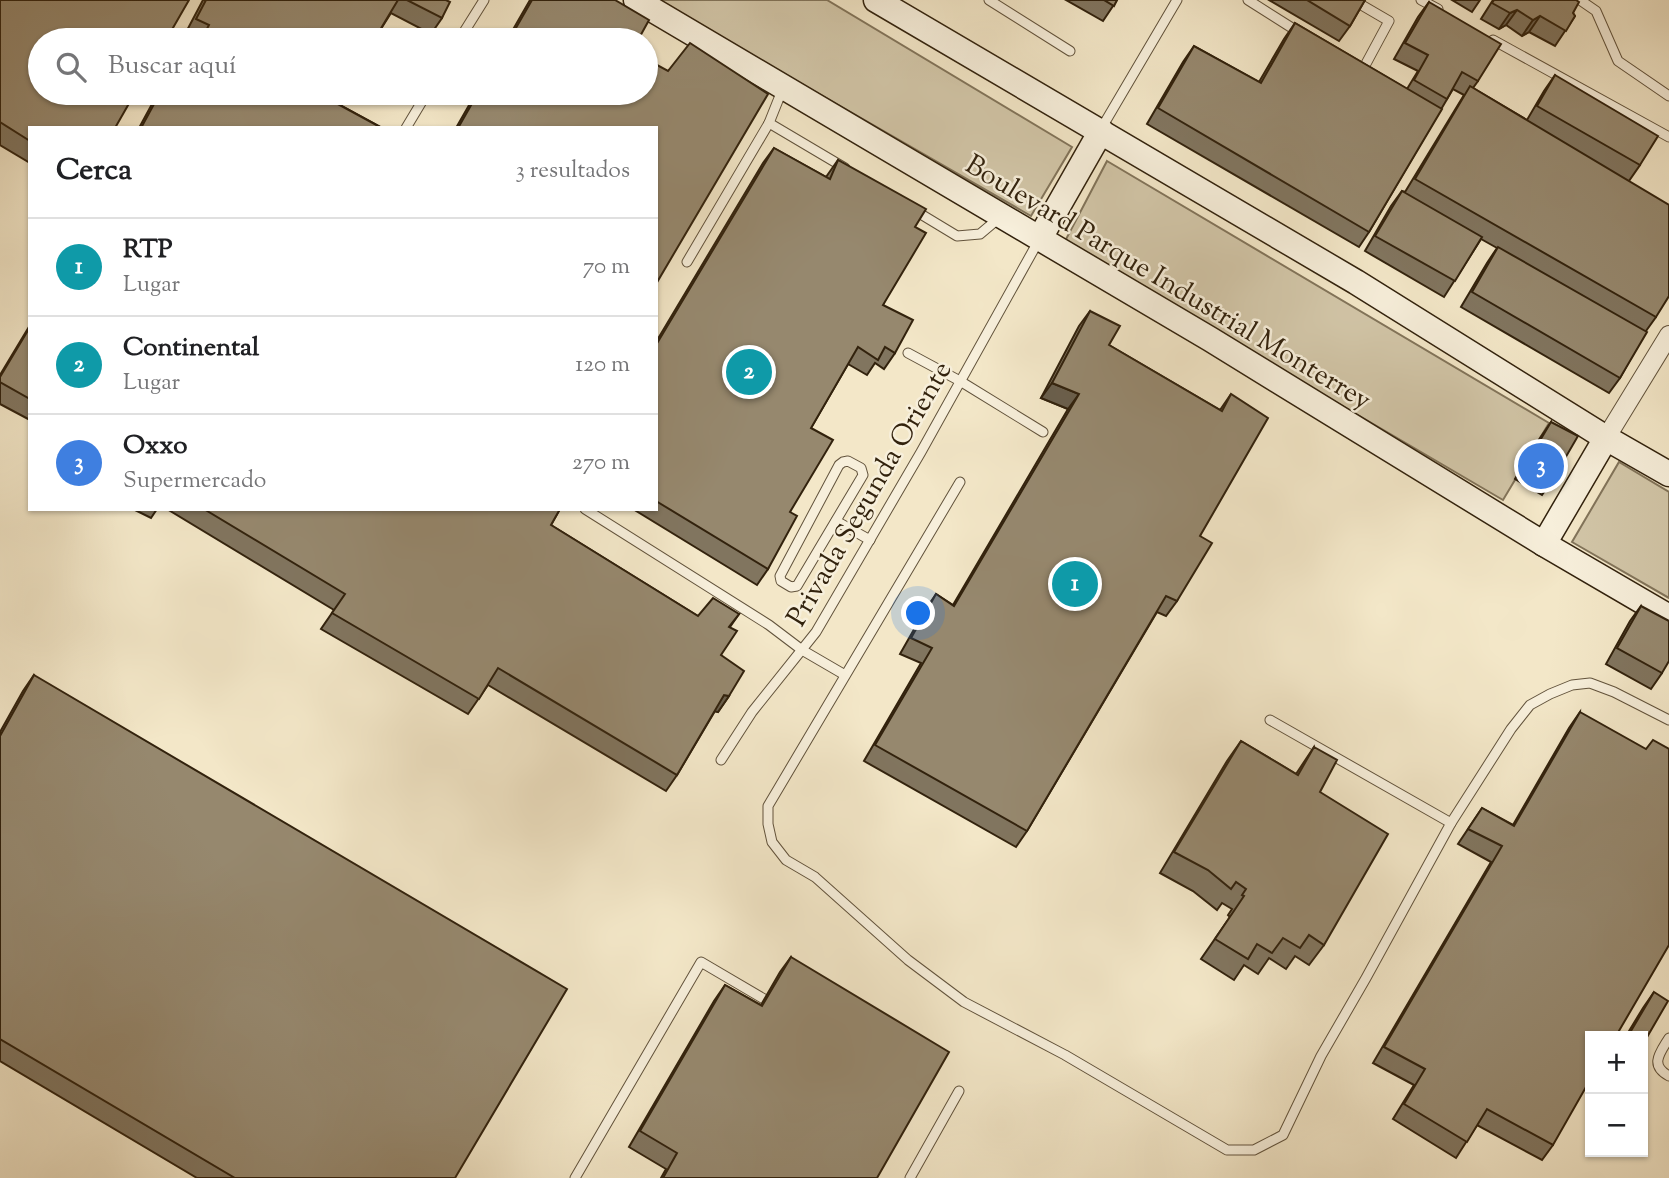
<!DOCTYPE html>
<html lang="es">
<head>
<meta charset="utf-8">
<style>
  body { margin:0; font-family:"Sorts Mill Goudy",serif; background:#f2f2f2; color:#202124 }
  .controls { position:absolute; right:21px; bottom:21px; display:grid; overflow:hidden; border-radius:0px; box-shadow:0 2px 5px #0004 }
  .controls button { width:63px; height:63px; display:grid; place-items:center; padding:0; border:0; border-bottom:2px solid #e0e0e0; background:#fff; color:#202124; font:35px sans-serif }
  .you { position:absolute; left:919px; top:614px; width:24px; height:24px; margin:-18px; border:5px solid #fff; border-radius:50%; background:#1a73e8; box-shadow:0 0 0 10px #1a73e833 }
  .badge { display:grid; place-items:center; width:46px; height:46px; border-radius:50%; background:#7c3aed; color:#fff; font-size:23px; font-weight:700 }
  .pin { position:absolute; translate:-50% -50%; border:4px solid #fff; box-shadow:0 2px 7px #0006 }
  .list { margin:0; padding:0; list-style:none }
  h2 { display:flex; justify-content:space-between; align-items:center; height:91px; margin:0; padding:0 28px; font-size:30px }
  h2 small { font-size:23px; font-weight:400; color:#757577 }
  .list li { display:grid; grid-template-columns:46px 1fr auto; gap:21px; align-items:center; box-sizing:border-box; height:98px; padding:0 28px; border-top:2px solid #e0e0e0 }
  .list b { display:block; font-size:26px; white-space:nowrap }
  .list p { margin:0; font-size:23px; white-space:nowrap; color:#757577 }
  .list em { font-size:23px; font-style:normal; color:#757577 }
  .icon { flex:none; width:38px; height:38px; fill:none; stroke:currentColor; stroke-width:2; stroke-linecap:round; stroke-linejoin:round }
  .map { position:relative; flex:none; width:1669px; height:1178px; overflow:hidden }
  .search { position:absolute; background:#fff; box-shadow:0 2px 5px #0004; left:28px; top:28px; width:630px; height:77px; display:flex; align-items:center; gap:18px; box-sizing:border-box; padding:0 24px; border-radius:38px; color:#757577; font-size:26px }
  .panel { position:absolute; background:#fff; box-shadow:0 2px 5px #0004; left:28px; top:126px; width:630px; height:385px; border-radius:0px }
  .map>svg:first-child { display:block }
  .green { fill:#d2c6a8; stroke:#82745a; stroke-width:2 }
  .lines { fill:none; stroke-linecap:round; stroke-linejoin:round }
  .lane-casing { stroke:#62533c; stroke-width:11 }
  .street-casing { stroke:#62533c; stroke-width:20 }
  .secondary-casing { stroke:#32220d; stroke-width:27 }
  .lane { stroke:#f7efdb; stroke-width:9 }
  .street { stroke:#f7efdb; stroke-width:18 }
  .secondary { stroke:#f7efdb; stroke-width:24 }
  .wall { fill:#81755f; stroke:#32220d; stroke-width:2 }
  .shaded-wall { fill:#695f4d; stroke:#32220d; stroke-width:2 }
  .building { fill:#96886e; stroke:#32220d; stroke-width:2 }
  .labels { text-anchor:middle; stroke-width:5; stroke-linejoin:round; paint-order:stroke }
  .street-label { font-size:28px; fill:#32220d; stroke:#f7efdb }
</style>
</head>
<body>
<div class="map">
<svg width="1669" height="1178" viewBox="0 0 1669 1178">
  <rect width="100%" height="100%" fill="#f3e7c8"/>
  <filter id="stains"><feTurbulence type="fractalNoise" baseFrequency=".00286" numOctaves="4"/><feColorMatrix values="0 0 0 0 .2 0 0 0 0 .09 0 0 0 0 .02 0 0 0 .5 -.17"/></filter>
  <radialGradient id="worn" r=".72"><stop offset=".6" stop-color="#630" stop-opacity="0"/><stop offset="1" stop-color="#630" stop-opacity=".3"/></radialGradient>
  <g class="green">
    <path d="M656 0H827L1072 147 1031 216Z"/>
    <path d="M1107 161 1549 423 1503 500 1064 243Z"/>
    <path d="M1619 462 1669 492V598L1572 542Z"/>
  </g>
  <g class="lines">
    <g class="lane-casing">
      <g id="lane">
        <path d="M989 0 1070 51"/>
        <path d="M1248 0 1300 33"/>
        <path d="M1353 0 1389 21 1361 73"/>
        <path d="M1421 0 1438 9"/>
        <path d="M1580 0 1596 11 1618 61 1669 96"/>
        <path d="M459 40 484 0"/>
        <path d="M1493 40 1669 137"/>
        <path d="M783 88 769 123 845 168"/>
        <path d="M406 128 427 93"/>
        <path d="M1101 129 1177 0"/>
        <path d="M914 210 957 236 980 234 999 218"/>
        <path d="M687 262 769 123"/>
        <path d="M908 353 960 381 1043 432"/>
        <path d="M848 461 861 468 863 475 797 586 791 587 781 581 780 576 839 465 843 462Z"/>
        <path d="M960 482 768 806V824L772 842 786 860 815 877 908 960 964 1002 1065 1055 1227 1150H1254L1283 1135 1321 1056 1366 978 1451 823"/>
        <path d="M585 509 769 625 802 650 845 675"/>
        <path d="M836 521 870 540"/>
        <path d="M1270 720 1451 823 1511 729 1530 705 1550 694 1572 685 1590 683 1614 692 1669 720"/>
        <path d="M721 760 752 712 816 632 921 452 1039 240"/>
        <path d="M1669 1038C1660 1053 1649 1065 1669 1076"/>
        <path d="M575 1178 701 962 764 999"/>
        <path d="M910 1178 959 1091"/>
      </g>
    </g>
    <g class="street-casing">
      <path id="street" d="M1606 438 1669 335"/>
    </g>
    <g class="secondary-casing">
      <g id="secondary">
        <path d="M636 0 1210 339 1544 544 1669 617"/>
        <path d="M876 0 1356 282 1606 438 1669 474"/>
        <path d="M1040 238 1101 131"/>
        <path d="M1544 544 1606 438"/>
      </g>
    </g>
    <use href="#lane" class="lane"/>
    <use href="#street" class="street"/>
    <use href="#secondary" class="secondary"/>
  </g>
  <g class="wall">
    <path d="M0 0 30 128V163L0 145Z"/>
    <path d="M203 0H446L442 18 431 34 391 13 374 40H197L185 34Z"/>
    <path d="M530 0H615L638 40H507Z"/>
    <path d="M1066 0H1117L1103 21Z"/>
    <path d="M1269 0H1365L1350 26 1339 41Z"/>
    <path d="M1452 0H1480L1472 12Z"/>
    <path d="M1493 0H1576L1573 13 1575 16 1555 46 1529 32 1522 36 1506 25 1499 29 1481 19Z"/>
    <path d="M1429 2 1478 81 1473 88 1527 120 1544 91 1555 75 1640 165 1629 181 1656 317 1646 331 1620 378 1609 393 1461 307 1487 263 1497 248 1481 239 1444 297 1365 251 1391 206 1402 191 1405 192 1464 95 1453 89 1369 232 1359 247 1147 124 1183 62 1194 46 1259 82 1284 39 1295 23 1407 89 1418 71 1394 59 1418 17Z"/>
    <path d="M668 71 656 128H456L476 93H646Z"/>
    <path d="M158 93H342L336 103 382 128H139Z"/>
    <path d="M774 148 826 177 838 160 915 227 883 305 895 353 884 369 875 363 867 375 848 364 811 428 790 512 768 569 757 585 633 509H656V342L763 163Z"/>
    <path d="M1090 311 1109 345 1220 410 1231 394 1200 536 1177 601 1166 616 1157 612 1027 831 1016 847 864 761 921 663 900 654 925 610 936 594 953 605 1068 409 1041 398 1079 326Z"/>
    <path d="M30 325V420L0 404V375Z"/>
    <path d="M1551 422 1553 479 1542 495 1515 479 1540 438Z"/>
    <path d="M133 509H157L151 518Z"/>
    <path d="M167 509H560L551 525 698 616 739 614 730 627 721 655 729 696 718 712 715 711 677 775 666 791 488 685 468 714 321 629 334 610Z"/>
    <path d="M1641 606 1662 673 1651 689 1606 664 1630 621Z"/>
    <path d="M34 675 455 1178H197L0 1061V732L23 691Z"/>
    <path d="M1580 712 1553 1145 1542 1160 1477 1125 1456 1158 1393 1119 1414 1085 1373 1063 1491 862 1458 844 1482 808 1513 825 1569 728Z"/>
    <path d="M1241 741 1296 774 1314 747 1320 792 1324 945 1309 965 1295 956 1286 969 1269 958 1258 974 1244 965 1234 980 1201 959 1230 917 1228 915 1232 909 1222 903 1217 910 1193 891 1160 873 1227 761Z"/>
    <path d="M791 957 877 1178H661L666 1169 629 1147 714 1001 725 985 761 1005 780 972Z"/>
    <path d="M1654 992 1643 1036H1626L1643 1008Z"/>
  </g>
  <g class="shaded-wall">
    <path d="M1517 10 1506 25 1499 29 1510 13Z"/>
    <path d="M1540 16 1529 32 1522 36 1533 20Z"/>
    <path d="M1052 383 1079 394 1068 409 1041 398Z"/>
    <path d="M724 695 729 696 718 712 713 711Z"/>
  </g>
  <g class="building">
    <path d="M0 0H189L166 40H40V93H135L115 128H30V141L0 122Z"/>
    <path d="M206 0H398L374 40H201L209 25 196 19Z"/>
    <path d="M407 0H446L450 2 442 18Z"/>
    <path d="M532 0H615L649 20 638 40H509Z"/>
    <path d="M1104 0H1117L1114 6Z"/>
    <path d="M1307 0H1365L1350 26Z"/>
    <path d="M1494 0H1576L1579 2 1573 13 1575 16 1566 31 1540 16 1533 20 1517 10 1510 13 1492 3Z"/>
    <path d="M1429 2 1501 44 1478 81 1462 72 1447 99 1414 80 1428 55 1405 43Z"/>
    <path d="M1295 23 1442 109 1369 232 1158 108 1194 46 1261 83Z"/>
    <path d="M690 43 768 94 656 284V128H458L478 93H646V59L668 71Z"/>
    <path d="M1555 75 1658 136 1640 165 1537 106Z"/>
    <path d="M1470 86 1669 205V296L1656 317 1415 179Z"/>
    <path d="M160 93H342L336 103 382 128H141Z"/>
    <path d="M774 148 830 179 838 160 926 209 915 227 926 233 883 305 913 320 895 353 885 347 878 360 858 347 811 428 833 440 790 512 797 516 768 569 656 501V345Z"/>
    <path d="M1402 191 1482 237 1455 281 1375 236Z"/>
    <path d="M1498 247 1647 332 1620 378 1472 292Z"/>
    <path d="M1090 311 1120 326 1109 345 1222 411 1231 394 1268 418 1200 536 1212 543 1177 601 1166 596 1027 831 875 745 932 648 911 638 936 594 954 606 1079 394 1052 383Z"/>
    <path d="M30 327V399L0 382V377Z"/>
    <path d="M1551 422 1578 436 1553 479 1526 464Z"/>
    <path d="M204 509H560L551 525 698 616 713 598 739 614 729 627 737 631 721 655 744 671 729 696 724 695 677 775 498 668 479 699 332 613 345 594Z"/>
    <path d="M1641 606 1669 621V661L1662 673 1617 648Z"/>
    <path d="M34 675 567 989 455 1178H235L0 1039V736Z"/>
    <path d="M1580 712 1646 749 1653 740 1669 749V945L1616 1036H1590V1080L1553 1145 1487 1109 1467 1142 1404 1104 1425 1069 1384 1047 1502 846 1468 829 1482 808 1514 826Z"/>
    <path d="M1241 741 1298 775 1314 747 1337 760 1320 792 1388 834 1324 945 1309 935 1300 948 1283 938 1272 953 1257 944 1248 959 1215 939 1244 896 1242 895 1246 889 1236 882 1231 889 1208 870 1174 852Z"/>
    <path d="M791 957 949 1052 877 1178H663L677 1153 640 1131 725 985 762 1006Z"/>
    <path d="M1654 992 1668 1001 1643 1044V1036H1628Z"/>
  </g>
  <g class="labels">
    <g class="street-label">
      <text transform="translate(1169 281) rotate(31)" y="10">Boulevard Parque Industrial Monterrey</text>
      <text transform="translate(868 493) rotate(-60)" y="10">Privada Segunda Oriente</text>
    </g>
  </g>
  <rect width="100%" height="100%" filter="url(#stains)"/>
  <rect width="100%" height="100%" fill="url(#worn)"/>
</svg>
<div class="controls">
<button>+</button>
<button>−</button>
</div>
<div class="you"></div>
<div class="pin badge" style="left:1075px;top:584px;background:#0f9aa8">1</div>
<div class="pin badge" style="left:749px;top:372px;background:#0f9aa8">2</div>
<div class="pin badge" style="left:1541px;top:466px;background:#3f7fe0">3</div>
<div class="search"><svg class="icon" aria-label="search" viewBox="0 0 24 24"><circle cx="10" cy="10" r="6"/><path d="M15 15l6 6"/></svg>Buscar aquí</div>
<section class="panel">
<h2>Cerca<small>3 resultados</small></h2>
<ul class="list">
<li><span class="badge" style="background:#0f9aa8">1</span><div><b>RTP</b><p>Lugar</p></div><em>70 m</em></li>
<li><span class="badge" style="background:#0f9aa8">2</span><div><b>Continental</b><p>Lugar</p></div><em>120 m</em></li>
<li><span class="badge" style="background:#3f7fe0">3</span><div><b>Oxxo</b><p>Supermercado</p></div><em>270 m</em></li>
</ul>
</section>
</div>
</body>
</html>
